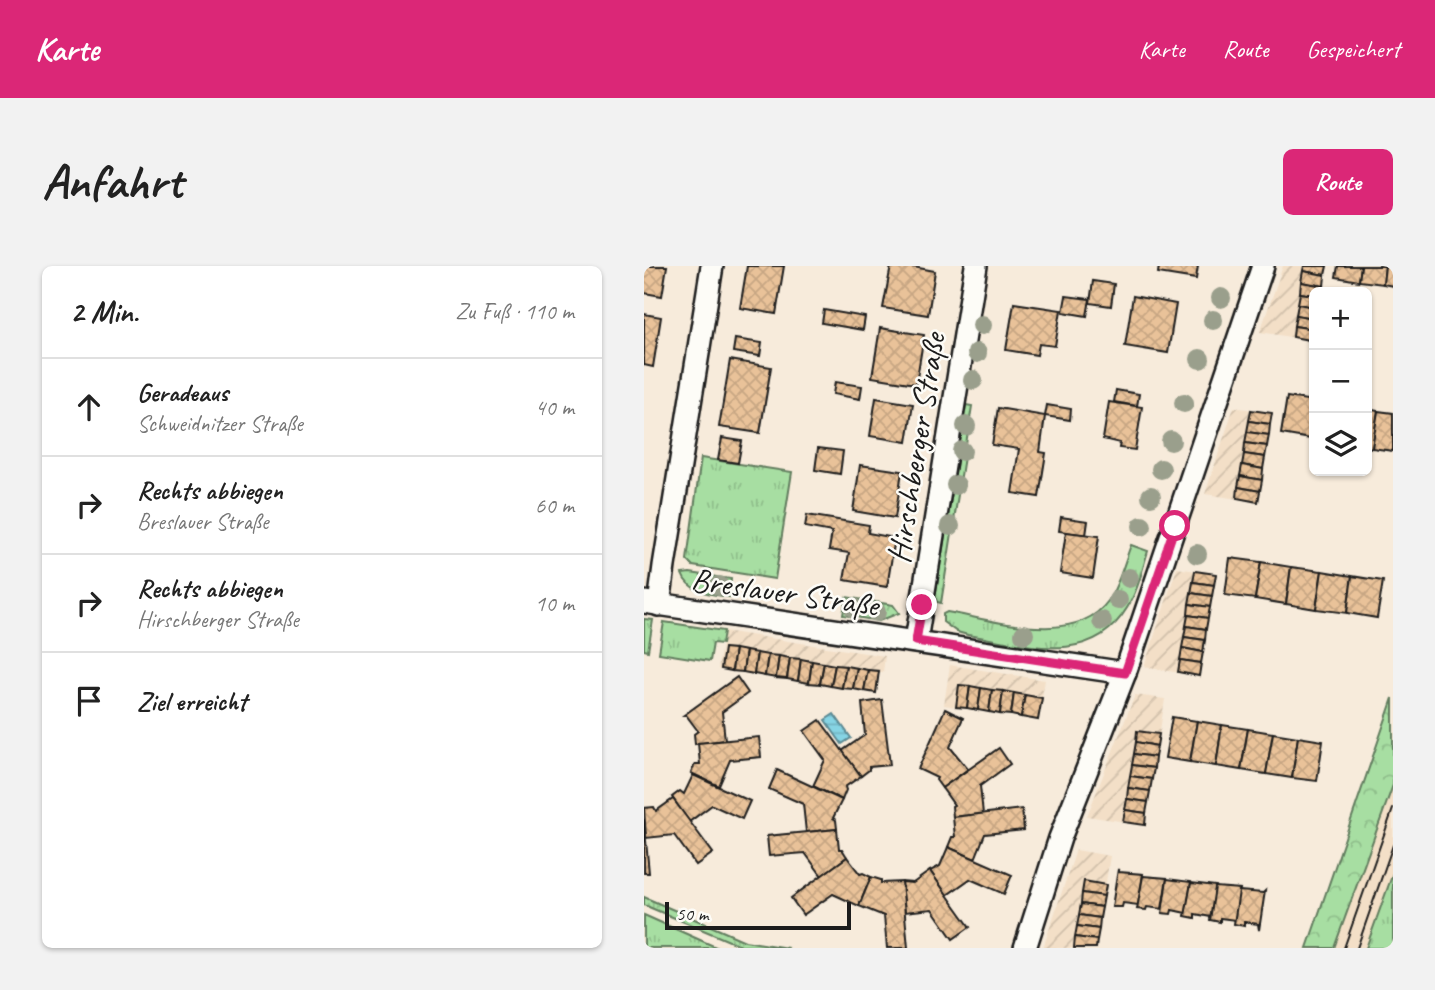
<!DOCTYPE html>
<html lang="de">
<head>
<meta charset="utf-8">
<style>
  body { margin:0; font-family:Caveat,sans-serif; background:#f2f2f2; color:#222 }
  .controls { position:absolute; right:21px; top:21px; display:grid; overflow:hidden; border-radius:10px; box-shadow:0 2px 5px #0004 }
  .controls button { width:63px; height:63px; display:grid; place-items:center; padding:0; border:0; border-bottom:2px solid #e0e0e0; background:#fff; color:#222; font:35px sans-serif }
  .scale { position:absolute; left:21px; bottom:18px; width:186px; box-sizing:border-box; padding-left:7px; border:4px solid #1c1c1c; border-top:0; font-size:19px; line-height:24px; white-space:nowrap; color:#1c1c1c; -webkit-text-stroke:5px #fdfcf7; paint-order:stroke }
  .stop { position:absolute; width:21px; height:21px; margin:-16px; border:5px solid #db2777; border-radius:50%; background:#fff }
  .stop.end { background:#db2777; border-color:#fff; box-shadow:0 2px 7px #0008 }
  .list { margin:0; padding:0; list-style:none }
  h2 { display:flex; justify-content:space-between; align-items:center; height:91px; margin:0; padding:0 28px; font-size:30px }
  h2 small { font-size:23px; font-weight:400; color:#767676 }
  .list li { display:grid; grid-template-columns:46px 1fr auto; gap:21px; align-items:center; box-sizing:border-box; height:98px; padding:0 28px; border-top:2px solid #e0e0e0 }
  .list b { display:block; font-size:26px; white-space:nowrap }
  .list p { margin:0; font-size:23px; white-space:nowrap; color:#767676 }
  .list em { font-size:23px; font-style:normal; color:#767676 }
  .icon { flex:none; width:38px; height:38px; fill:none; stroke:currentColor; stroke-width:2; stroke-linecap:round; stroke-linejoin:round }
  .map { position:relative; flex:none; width:749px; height:682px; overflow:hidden; border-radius:10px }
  header { display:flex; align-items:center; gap:42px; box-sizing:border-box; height:98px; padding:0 35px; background:#db2777; color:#fff }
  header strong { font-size:33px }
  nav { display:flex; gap:38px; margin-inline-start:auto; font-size:24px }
  .intro { display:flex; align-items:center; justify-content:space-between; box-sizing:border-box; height:168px; padding:0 42px }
  h1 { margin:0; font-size:49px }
  .button { padding:18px 32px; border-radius:10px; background:#db2777; color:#fff; font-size:24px; font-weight:700 }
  main { display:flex; gap:42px; padding:0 42px }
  aside { flex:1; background:#fff; border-radius:10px; box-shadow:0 2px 5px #0004 }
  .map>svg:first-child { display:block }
  .built { fill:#f3dfc7 }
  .industrial { fill:url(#industrial-furrows) }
  .grass { fill:url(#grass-tufts); stroke:#627d5f; stroke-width:2 }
  .forest { fill:url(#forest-crowns); stroke:#627d5f; stroke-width:2 }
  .water { fill:url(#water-rules); stroke:#5c8a94; stroke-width:2 }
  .building { fill:url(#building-cross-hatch); stroke:#1c1c1c; stroke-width:2 }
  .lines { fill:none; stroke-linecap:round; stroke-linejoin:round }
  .street-casing { stroke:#1c1c1c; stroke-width:26 }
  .street { stroke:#fdfcf7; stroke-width:21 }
  .tram { stroke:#1c1c1c; stroke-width:2 }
  .tree { fill:#9a9f8c }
  .route { stroke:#db2777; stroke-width:9 }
  .labels { text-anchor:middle; stroke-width:5; stroke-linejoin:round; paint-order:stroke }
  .street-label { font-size:33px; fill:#1c1c1c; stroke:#fdfcf7 }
</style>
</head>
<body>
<header>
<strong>Karte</strong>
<nav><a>Karte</a><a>Route</a><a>Gespeichert</a></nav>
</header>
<div class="intro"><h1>Anfahrt</h1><a class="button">Route</a></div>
<main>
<aside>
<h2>2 Min.<small>Zu Fuß · 110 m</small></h2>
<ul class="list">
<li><svg class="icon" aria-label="ahead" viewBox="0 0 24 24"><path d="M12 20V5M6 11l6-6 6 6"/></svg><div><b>Geradeaus</b><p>Schweidnitzer Straße</p></div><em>40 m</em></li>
<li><svg class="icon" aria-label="right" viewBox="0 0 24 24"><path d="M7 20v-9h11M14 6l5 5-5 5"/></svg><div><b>Rechts abbiegen</b><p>Breslauer Straße</p></div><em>60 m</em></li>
<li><svg class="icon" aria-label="right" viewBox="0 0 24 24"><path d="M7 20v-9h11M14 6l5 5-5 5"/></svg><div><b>Rechts abbiegen</b><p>Hirschberger Straße</p></div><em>10 m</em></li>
<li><svg class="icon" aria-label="arrive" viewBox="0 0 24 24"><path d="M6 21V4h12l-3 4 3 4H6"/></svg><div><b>Ziel erreicht</b></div></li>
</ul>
</aside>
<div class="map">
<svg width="749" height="682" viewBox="0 0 749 682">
  <defs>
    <pattern id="industrial-furrows" width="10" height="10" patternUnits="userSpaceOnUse" patternTransform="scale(1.75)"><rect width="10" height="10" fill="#f3dfc7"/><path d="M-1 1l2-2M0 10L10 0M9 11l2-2" fill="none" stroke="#d0bfaa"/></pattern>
    <pattern id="grass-tufts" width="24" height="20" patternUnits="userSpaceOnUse" patternTransform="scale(1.75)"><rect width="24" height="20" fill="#a7dea2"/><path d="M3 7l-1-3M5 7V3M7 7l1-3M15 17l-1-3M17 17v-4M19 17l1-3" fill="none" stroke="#8fbe8b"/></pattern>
    <pattern id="forest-crowns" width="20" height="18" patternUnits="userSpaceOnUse" patternTransform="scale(1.75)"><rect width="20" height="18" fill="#a7dea2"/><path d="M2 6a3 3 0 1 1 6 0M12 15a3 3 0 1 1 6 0" fill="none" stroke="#8fbe8b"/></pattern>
    <pattern id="water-rules" width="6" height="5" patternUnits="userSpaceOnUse" patternTransform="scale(1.75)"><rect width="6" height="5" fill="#86d4e4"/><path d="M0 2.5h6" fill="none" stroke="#73b5c3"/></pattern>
    <pattern id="building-cross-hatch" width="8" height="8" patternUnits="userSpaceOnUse" patternTransform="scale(1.75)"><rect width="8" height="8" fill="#e9c299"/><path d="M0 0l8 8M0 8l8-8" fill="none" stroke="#c7a683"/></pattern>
  </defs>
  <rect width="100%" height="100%" fill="#f7ebdb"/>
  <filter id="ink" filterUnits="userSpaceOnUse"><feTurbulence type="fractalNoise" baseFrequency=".0143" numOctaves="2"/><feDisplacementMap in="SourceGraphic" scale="14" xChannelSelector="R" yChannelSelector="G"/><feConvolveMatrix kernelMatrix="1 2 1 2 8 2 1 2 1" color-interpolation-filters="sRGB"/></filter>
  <g filter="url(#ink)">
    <path class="built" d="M749 519V607L722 682H690Z"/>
    <g class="industrial">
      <path d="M639 0H683L679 26H670V75L616 66Z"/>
      <path d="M590 141 628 147 614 236 561 228Z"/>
      <path d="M533 302 572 308 555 410 500 401Z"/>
      <path d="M80 365 241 390 239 406H235L232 427 74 403Z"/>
      <path d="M306 399 401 414 394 454 300 439Z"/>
      <path d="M491 429 521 433 501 559 443 550Z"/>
      <path d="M432 584 466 590 452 682H399Z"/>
    </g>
    <g class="grass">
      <path d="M322 139 328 140 297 337 293 336 291 331Z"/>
      <path d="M57 192 148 206 131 313 49 300 43 294Z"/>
      <path d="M487 279 504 285C498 304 494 325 483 342 447 402 380 378 324 369L313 366 299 356V348L303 346C349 354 431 381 464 335 475 319 480 297 487 279Z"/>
      <path d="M46 307 87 313 85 331C67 328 45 327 38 308Z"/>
      <path d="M202 331 249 339 255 347 235 355 199 349Z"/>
      <path d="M0 353 9 354 4 385 0 384Z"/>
      <path d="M20 356 80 365 78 378 69 377 66 395 15 387Z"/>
      <path d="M749 607V682H722Z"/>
      <path d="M0 631 101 675 144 682 97 680 0 639Z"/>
      <path d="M0 649 74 682H0Z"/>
    </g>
    <path class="forest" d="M749 432V519L690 682H663Z"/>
    <path class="water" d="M190 448 207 472 198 478 181 454Z"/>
    <g class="building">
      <path d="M0 0H23L18 30 0 27Z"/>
      <path d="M103 0H140L132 48 96 42Z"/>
      <path d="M247 0H264L291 5 284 49 239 42Z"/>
      <path d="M515 0H554L552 13 514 7Z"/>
      <path d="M660 0H683L681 9 659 5Z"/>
      <path d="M694 0H717L715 15 692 11Z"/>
      <path d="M717 0H741L739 18 715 15Z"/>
      <path d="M741 0H749V20L739 18Z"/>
      <path d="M659 5 681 9 680 20 657 16Z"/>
      <path d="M449 15 470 18 467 40 446 37Z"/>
      <path d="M657 16 680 20 679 26H670V29L656 27Z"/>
      <path d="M656 27 670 29V41L654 38Z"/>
      <path d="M422 30 446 33 443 50 419 46Z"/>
      <path d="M489 30 532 38 524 87 481 80Z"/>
      <path d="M370 37 417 44 411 80 395 78 393 89 362 84Z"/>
      <path d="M654 38 670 41V52L652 49Z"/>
      <path d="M180 44 221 51 219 64 178 57Z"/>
      <path d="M0 48 17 51 9 101 0 99Z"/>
      <path d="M652 49 670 52V63L650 60Z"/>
      <path d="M650 60 670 63V75L649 71Z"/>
      <path d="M236 62 280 69 272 118 228 111Z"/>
      <path d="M91 73 118 77 116 90 89 86Z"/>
      <path d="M86 94 127 101 116 167 75 161Z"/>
      <path d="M191 116 218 120 216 133 189 128Z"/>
      <path d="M472 124 495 128 493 140 470 136Z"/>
      <path d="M643 131 670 135 667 173 637 168Z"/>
      <path d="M232 132 269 138 263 176 226 170Z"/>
      <path d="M465 136 498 141 491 184 475 182 476 177 459 173Z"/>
      <path d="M403 139 427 143 426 154 401 150Z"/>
      <path d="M354 142 401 150 396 186 402 187 395 231 368 227 375 183 348 179Z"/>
      <path d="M723 143 734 145 728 182 723 181Z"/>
      <path d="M607 144 628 147 626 158 605 155Z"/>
      <path d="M734 145 749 147V185L728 182Z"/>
      <path d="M605 155 626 158 625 169 603 166Z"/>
      <path d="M603 166 625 169 623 180 601 177Z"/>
      <path d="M78 172 98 175 94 197 74 194Z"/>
      <path d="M601 177 623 180 621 191 600 188Z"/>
      <path d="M174 182 199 185 196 208 171 204Z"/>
      <path d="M600 188 621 191 619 203 598 199Z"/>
      <path d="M216 199 258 205 251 252 209 245Z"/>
      <path d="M598 199 619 203 618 214 596 210Z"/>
      <path d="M596 210 618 214 616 225 594 221Z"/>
      <path d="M594 221 616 225 614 236 593 232Z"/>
      <path d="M163 249 225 259 224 267 251 272 243 321 200 314 205 287 185 284 188 266 161 261Z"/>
      <path d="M417 251 444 255 442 269 415 265Z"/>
      <path d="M422 266 455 270 449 312 416 307Z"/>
      <path d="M586 292 617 296 611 333 581 329Z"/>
      <path d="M617 296 647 301 642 338 611 333Z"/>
      <path d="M647 301 678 305 672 343 642 338Z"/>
      <path d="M551 305 572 308 570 319 549 316Z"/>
      <path d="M678 305 708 310 703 347 672 343Z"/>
      <path d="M708 310 739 315 733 352 703 347Z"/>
      <path d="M549 316 570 319 568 330 547 327Z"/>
      <path d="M547 327 568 330 566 341 545 338Z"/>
      <path d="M545 338 566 341 564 352 544 349Z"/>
      <path d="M544 349 564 352 562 363 542 360Z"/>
      <path d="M542 360 562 363 561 374 540 371Z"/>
      <path d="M540 371 561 374 559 386 538 382Z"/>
      <path d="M80 382 91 383 88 405 77 403Z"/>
      <path d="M538 382 559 386 557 397 536 394Z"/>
      <path d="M91 383 102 385 99 406 88 405Z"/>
      <path d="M102 385 113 387 110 408 99 406Z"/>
      <path d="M113 387 124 389 121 410 110 408Z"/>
      <path d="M124 389 135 390 132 412 121 410Z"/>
      <path d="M135 390 146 392 143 413 132 412Z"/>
      <path d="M146 392 157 393 154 415 143 413Z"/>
      <path d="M157 393 168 395 165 417 154 415Z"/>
      <path d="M536 394 557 397 555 410 534 406Z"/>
      <path d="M168 395 180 397 176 418 165 417Z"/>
      <path d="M180 397 191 399 187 420 176 418Z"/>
      <path d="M191 399 202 400 198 422 187 420Z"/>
      <path d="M202 400 213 402 209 423 198 422Z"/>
      <path d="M213 402 224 404 220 425 209 423Z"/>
      <path d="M224 404 235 405 232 427 220 425Z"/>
      <path d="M93 411 104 427 78 446 81 474 51 478 50 468 54 465 42 449H40Z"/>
      <path d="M315 419 326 420 323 442 312 441Z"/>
      <path d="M326 420 337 422 334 444 323 442Z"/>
      <path d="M337 422 348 424 345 446 334 444Z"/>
      <path d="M348 424 359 425 356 448 345 446Z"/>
      <path d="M359 425 370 427 367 449 356 448Z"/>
      <path d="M370 427 381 429 377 451 367 449Z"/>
      <path d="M381 429 398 432 394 454 377 451Z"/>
      <path d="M238 434 246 499 225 501V504L217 510 198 485 221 469 218 437Z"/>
      <path d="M301 443 319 452 306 481 324 503 298 522 292 514 293 512 274 503Z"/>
      <path d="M528 451 553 455 546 496 521 492Z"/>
      <path d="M176 454 217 510 201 521 202 524 198 534 169 520 181 494 160 465Z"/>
      <path d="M553 455 578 459 572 500 546 496Z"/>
      <path d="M578 459 604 463 597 504 572 500Z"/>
      <path d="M604 463 629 467 622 508 597 504Z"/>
      <path d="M493 465 515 468 513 480 492 476Z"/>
      <path d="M629 467 654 471 648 512 622 508Z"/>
      <path d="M115 471 117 491 86 494 75 520 47 507 51 498H56L54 477Z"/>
      <path d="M654 471 679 475 673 515 648 512Z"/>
      <path d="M492 476 513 480 511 491 490 488Z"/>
      <path d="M355 482 366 498 336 520 339 548 309 551 308 540 310 539 298 522Z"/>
      <path d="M490 488 511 491 510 502 488 499Z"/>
      <path d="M488 499 510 502 508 513 486 510Z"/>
      <path d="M133 504 198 534 189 552 192 554 193 563 162 566 159 538 125 523Z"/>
      <path d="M49 509 106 535 98 553 68 539 45 556 28 531 36 525 40 528Z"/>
      <path d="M486 510 508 513 506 525 484 522Z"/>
      <path d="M484 522 506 525 504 536 483 533Z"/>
      <path d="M29 533 69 587 52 599 30 569 2 572 0 542 10 541 12 545Z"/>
      <path d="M483 533 504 536 502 547 481 544Z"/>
      <path d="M378 543 380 564 341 568 331 593 304 581 308 571H311L309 551Z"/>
      <path d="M481 544 502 547 501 559 479 556Z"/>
      <path d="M0 553 5 607H0Z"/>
      <path d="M193 563 195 583H198L203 591 178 610 161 587 125 590 123 570Z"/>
      <path d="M304 581 368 609 360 628 326 613 303 629 286 605 296 600Z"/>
      <path d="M203 591 216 608 219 607 227 611 215 640 189 628 159 649 147 632Z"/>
      <path d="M474 603 475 606 499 608 494 639 479 637 478 641H468Z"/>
      <path d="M286 605 326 661 309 673 288 643 261 646 258 616 269 617Z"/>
      <path d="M499 610 523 612 518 643 503 641 502 644 493 643Z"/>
      <path d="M227 611 237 614V617L258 616 264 682H243L240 650 215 640Z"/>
      <path d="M523 613 547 616 542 647 528 644 527 648 518 647Z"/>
      <path d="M440 615 462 619 460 630 438 627Z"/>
      <path d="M547 617 572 620 567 651 551 648V652L541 650Z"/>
      <path d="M571 621 596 623 591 654 576 652V656L566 654Z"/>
      <path d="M595 625 619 627 621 625 615 664 614 658 600 656V660L590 658Z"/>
      <path d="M438 627 460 630 458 641 437 638Z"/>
      <path d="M437 638 458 641 456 652 435 649Z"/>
      <path d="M435 649 456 652 455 663 433 660Z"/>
      <path d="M433 660 455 663 453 674 431 671Z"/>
      <path d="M431 671 453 674 452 682H430Z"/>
    </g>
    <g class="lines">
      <g class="street-casing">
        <g id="street">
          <path d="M0 336 481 407"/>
          <path d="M15 339 20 300 68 0"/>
          <path d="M272 375 332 0"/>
          <path d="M381 682 416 572 481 407 619 0"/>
        </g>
      </g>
      <use href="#street" class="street"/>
      <g class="tram">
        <path d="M700 682 749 543"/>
        <path d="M713 682 749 579"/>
      </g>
    </g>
    <g class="tree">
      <circle cx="577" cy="32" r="10"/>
      <circle cx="569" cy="54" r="10"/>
      <circle cx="338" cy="59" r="10"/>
      <circle cx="333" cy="87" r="10"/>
      <circle cx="556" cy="93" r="10"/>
      <circle cx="329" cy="114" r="10"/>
      <circle cx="540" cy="137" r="10"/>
      <circle cx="322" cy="160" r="10"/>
      <circle cx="527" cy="175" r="10"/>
      <circle cx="318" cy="185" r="10"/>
      <circle cx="517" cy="203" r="10"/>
      <circle cx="312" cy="219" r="10"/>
      <circle cx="507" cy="230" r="10"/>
      <circle cx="306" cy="260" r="10"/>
      <circle cx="498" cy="260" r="10"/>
      <circle cx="553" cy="288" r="10"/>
      <circle cx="485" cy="312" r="10"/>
      <circle cx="75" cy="320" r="10"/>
      <circle cx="474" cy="334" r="10"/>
      <circle cx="210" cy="342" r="10"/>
      <circle cx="232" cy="346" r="10"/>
      <circle cx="458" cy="355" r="10"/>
      <circle cx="380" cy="368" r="10"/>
    </g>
  </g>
  <g class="lines" filter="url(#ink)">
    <path class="route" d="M278 339 272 375 481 407 531 260"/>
  </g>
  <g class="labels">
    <g class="street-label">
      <text transform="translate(271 182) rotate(-81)" y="12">Hirschberger Straße</text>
      <text transform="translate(141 325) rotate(8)" y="12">Breslauer Straße</text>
    </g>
  </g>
</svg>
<div class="controls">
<button>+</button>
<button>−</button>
<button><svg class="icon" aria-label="layers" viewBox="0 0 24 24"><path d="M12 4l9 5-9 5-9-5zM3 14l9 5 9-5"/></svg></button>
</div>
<div class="scale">50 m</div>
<div class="stop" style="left:531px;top:260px"></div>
<div class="stop end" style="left:278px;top:339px"></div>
</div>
</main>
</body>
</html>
